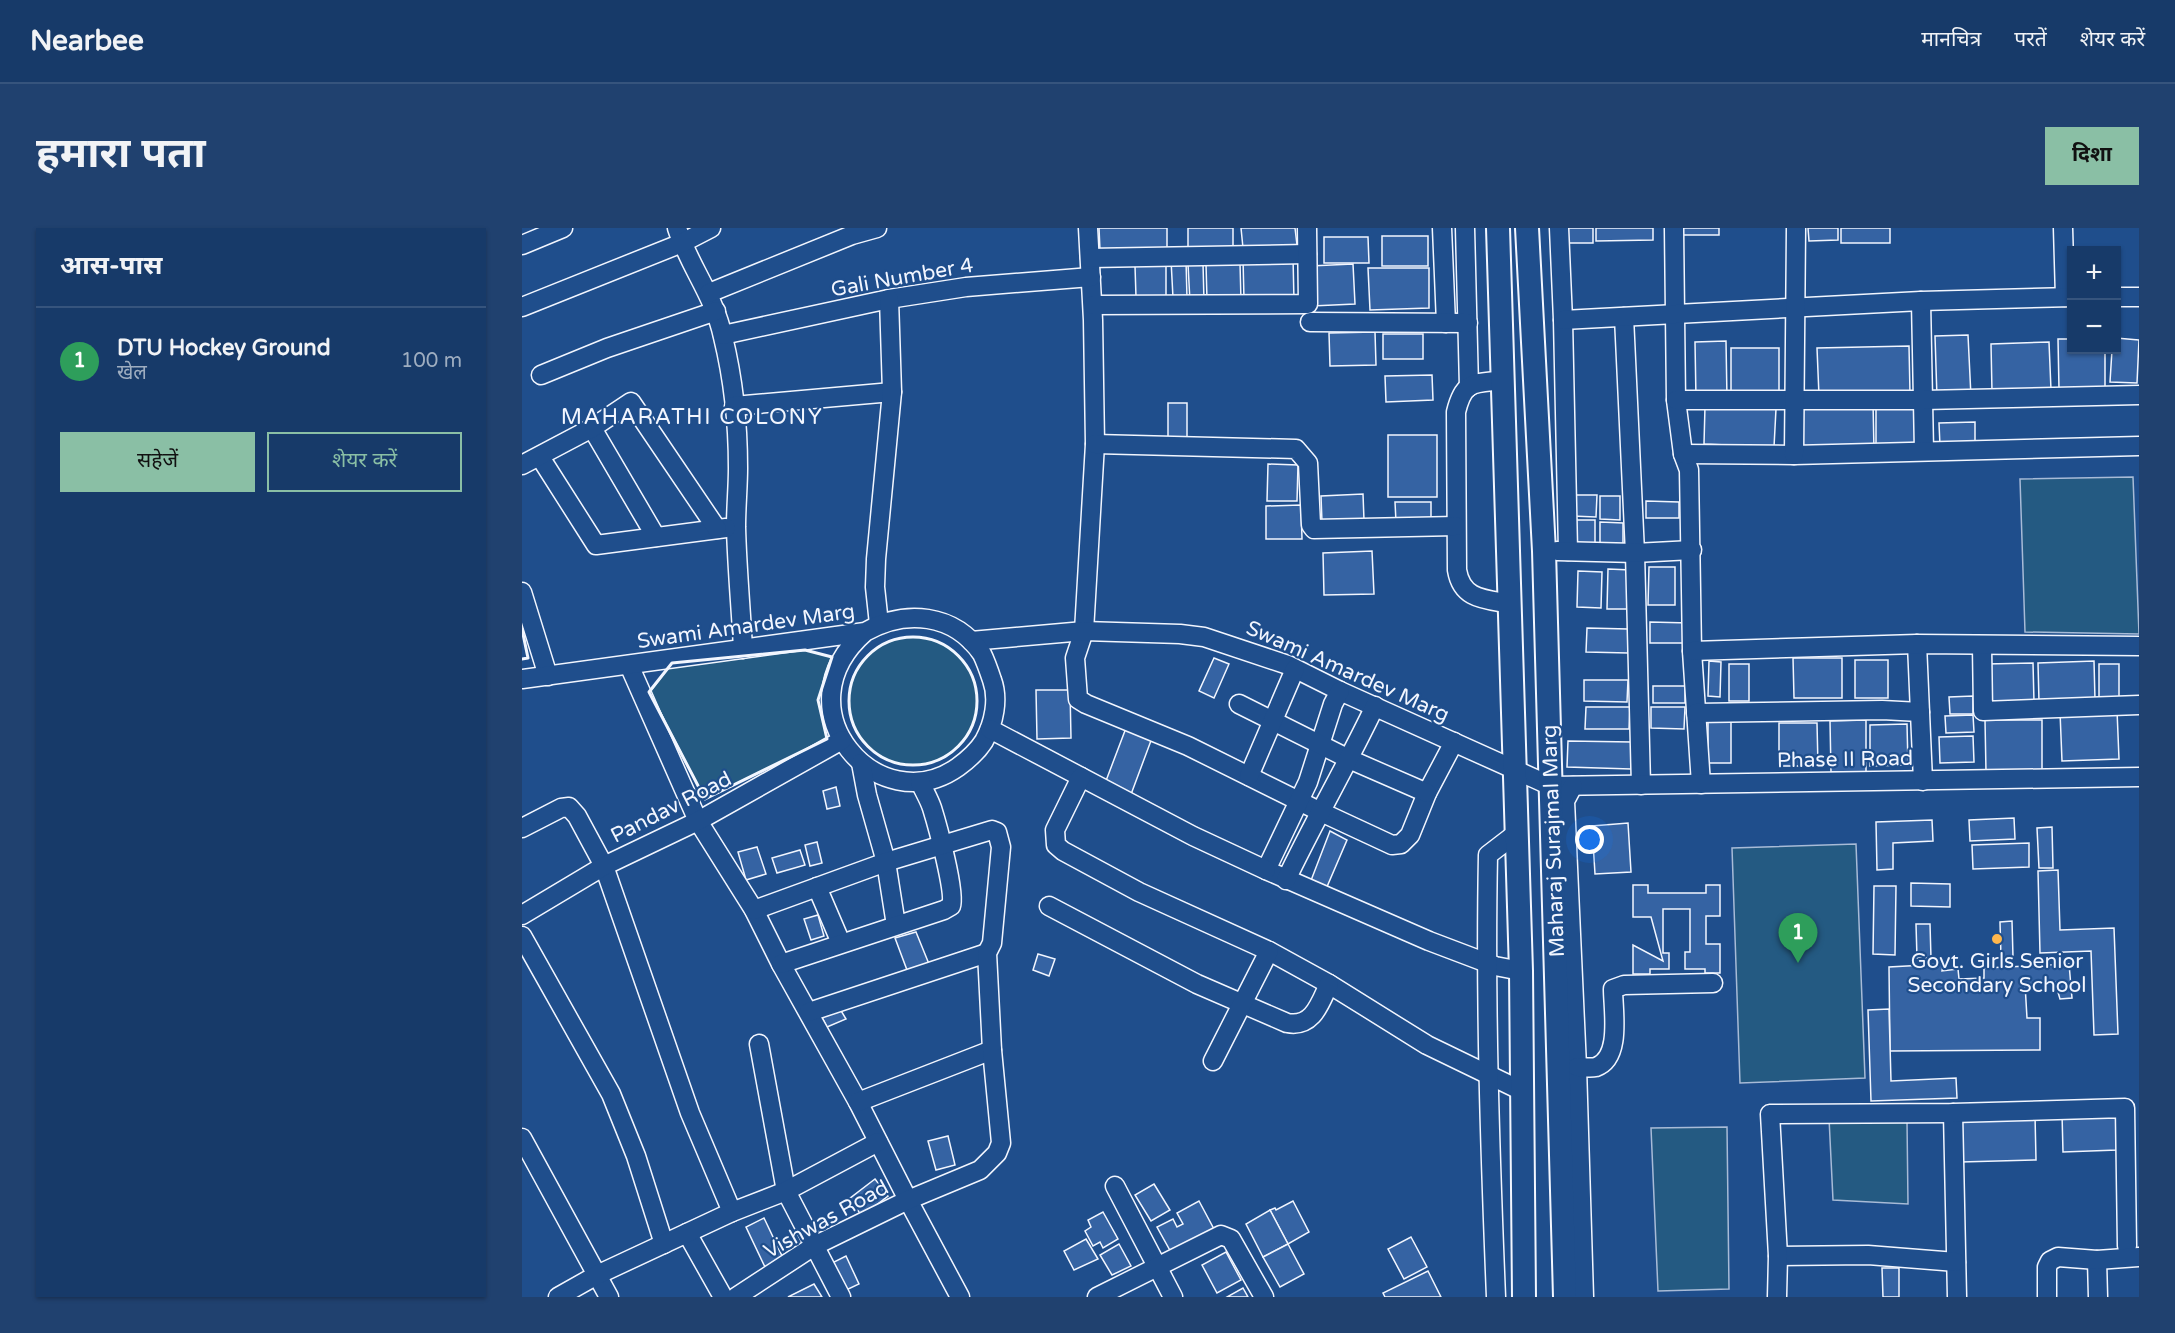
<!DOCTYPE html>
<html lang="hi">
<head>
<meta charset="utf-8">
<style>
  body { margin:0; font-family:"Varela Round","Noto Sans Devanagari",sans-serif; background:#20416f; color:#f1f3f6 }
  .controls { position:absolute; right:18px; top:18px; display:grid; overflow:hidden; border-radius:0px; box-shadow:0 2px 4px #0004 }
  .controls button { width:54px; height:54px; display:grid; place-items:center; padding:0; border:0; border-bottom:2px solid #36547d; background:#173a69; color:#f1f3f6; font:30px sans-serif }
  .you { position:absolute; left:1068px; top:612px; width:21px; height:21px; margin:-15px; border:4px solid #fff; border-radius:50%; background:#1a73e8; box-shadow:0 0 0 9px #1a73e833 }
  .badge { display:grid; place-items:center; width:39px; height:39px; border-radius:50%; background:#8abfa5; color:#fff; font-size:20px; font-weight:700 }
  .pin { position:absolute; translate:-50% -50px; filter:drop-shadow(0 2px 3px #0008) }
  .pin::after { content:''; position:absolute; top:32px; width:21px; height:18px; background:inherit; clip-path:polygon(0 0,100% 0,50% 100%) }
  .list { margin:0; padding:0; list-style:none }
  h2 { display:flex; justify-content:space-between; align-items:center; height:78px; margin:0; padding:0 24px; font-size:26px }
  h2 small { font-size:20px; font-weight:400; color:#9eadc0 }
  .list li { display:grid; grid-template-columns:39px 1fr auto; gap:18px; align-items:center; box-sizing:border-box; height:108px; padding:0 24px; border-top:2px solid #36547d }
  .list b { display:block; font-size:22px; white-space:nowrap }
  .list p { margin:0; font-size:20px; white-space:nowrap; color:#9eadc0 }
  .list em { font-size:20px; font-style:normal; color:#9eadc0 }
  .actions { display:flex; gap:12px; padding:18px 24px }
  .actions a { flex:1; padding:14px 0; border:2px solid #8abfa5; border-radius:0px; text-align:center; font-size:21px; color:#8abfa5 }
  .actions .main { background:#8abfa5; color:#111 }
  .map { position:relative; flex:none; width:1617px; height:1069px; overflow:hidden; border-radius:0px }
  header { display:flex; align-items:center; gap:36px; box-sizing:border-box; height:84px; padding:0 30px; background:#173a69; border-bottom:2px solid #36547d }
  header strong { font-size:28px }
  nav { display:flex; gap:33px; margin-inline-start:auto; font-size:21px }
  .intro { display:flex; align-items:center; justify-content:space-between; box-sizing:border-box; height:144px; padding:0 36px }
  h1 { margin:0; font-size:42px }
  .button { padding:15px 27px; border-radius:0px; background:#8abfa5; color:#111; font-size:21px; font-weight:700 }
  main { display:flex; gap:36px; padding:0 36px }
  aside { flex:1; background:#173a69; border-radius:0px; box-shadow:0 2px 4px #0004 }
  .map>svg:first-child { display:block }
  .green { fill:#245a82; stroke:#a8bbd7; stroke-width:1.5 }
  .building { fill:#3563a3; stroke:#f2f6ff; stroke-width:1.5 }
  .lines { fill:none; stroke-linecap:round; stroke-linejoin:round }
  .minor-casing { stroke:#f2f6ff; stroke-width:21 }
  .major-casing { stroke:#f2f6ff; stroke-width:26 }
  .minor { stroke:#1f4e8c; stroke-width:18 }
  .major { stroke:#1f4e8c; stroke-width:22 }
  .wall { stroke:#f2f6ff; stroke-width:3 }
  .poi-dot { fill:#ffb74d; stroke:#1f4e8c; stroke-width:2 }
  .labels { text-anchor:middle; stroke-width:4.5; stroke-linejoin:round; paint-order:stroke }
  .street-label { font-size:21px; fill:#f2f6ff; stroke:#1f4e8c }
  .poi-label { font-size:21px; fill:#f2f6ff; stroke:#1f4e8c }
  .neighbourhood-label { font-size:22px; letter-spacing:1.5px; fill:#f2f6ff; stroke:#1f4e8c }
</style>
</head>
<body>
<header>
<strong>Nearbee</strong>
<nav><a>मानचित्र</a><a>परतें</a><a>शेयर करें</a></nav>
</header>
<div class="intro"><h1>हमारा पता</h1><a class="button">दिशा</a></div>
<main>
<aside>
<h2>आस-पास<small></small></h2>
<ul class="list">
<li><span class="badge" style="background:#2e9e5b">1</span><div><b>DTU Hockey Ground</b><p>खेल</p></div><em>100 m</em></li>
</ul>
<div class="actions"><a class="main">सहेजें</a><a>शेयर करें</a></div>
</aside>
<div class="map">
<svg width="1617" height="1069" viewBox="0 0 1617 1069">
  <rect width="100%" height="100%" fill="#1f4e8c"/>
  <g class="green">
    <path d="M1611 249 1617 406 1503 404 1498 251Z"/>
    <circle cx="391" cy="473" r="64"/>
    <path d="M283 422 310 429 296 472 305 511 183 571 128 464 150 435Z"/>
    <path d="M1334 616 1343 850 1218 855 1210 620Z"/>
    <path d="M1307 890 1385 893 1386 976 1311 972Z"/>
    <path d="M1205 899 1207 1061 1136 1063 1129 900Z"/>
  </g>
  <g class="building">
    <path d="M577 0H645V22H578Z"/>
    <path d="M666 0H711V21L666 22Z"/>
    <path d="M719 0H773L775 17 721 20Z"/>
    <rect x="1041" y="0" width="30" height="15"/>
    <path d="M1074 0H1131V12L1074 13Z"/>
    <rect x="1158" y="0" width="39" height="7"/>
    <path d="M1286 0H1316V12L1287 13Z"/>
    <rect x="1319" y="0" width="49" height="15"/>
    <rect x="860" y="8" width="46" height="30"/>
    <path d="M802 9H846L847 35H802Z"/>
    <path d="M771 29 772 73 722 72 721 31Z"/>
    <path d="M649 32H664L665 70H651Z"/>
    <path d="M681 35 682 73 668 74 666 36Z"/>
    <path d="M718 35 719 73 685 72 684 36Z"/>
    <path d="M831 36 833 76 790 78 788 38Z"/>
    <path d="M644 37V68L614 69 613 38Z"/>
    <path d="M846 40H907V80L848 82Z"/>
    <path d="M853 104 854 137 808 138 807 105Z"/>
    <rect x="861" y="106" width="40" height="25"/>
    <path d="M1446 107 1449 169 1415 170 1413 108Z"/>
    <path d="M1594 110 1617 112 1615 155 1588 154 1590 122H1594Z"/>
    <path d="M1536 111H1550V122H1583V161H1537Z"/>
    <path d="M1204 113 1205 171H1174L1173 114Z"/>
    <path d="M1527 114 1529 162 1470 164 1469 116Z"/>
    <path d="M1387 118 1388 165 1297 168 1295 120Z"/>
    <rect x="1209" y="120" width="48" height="50"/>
    <path d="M910 147 911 172 864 174 863 148Z"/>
    <path d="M1351 173 1352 223 1276 225 1275 174Z"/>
    <rect x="646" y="175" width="19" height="37"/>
    <rect x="1354" y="175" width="40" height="43"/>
    <path d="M1183 178 1254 181 1252 219 1182 216Z"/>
    <path d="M1453 194V217L1418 218 1417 195Z"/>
    <rect x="866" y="207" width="49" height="62"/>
    <path d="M746 236 776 237 775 273H745Z"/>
    <path d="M841 266 842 292 800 294 799 268Z"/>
    <path d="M1051 267H1075L1074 289 1050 288Z"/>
    <path d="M1078 268H1098V292L1078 291Z"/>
    <path d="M1124 273 1157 274V290H1124Z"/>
    <path d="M873 274H909V293L874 294Z"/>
    <path d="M779 277 780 311H744V278Z"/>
    <path d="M1053 292H1073V315H1052Z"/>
    <path d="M1078 294 1101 295V319L1078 318Z"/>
    <path d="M850 323 852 366 802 367 801 325Z"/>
    <path d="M1127 339H1153V377H1126Z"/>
    <path d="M1086 341 1109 342V381H1085Z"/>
    <path d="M1056 343 1080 344 1079 380 1055 379Z"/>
    <path d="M1128 394 1167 395V415H1128Z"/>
    <path d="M1065 400 1106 401V425L1064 424Z"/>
    <path d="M692 430 707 436 692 470 677 463Z"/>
    <path d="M1271 430H1320V470H1272Z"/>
    <rect x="1333" y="432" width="33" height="38"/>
    <path d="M1187 433 1199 434 1198 469 1186 468Z"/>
    <path d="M1572 433 1573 472 1517 474 1516 435Z"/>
    <path d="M1511 435 1512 474 1465 475 1464 436Z"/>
    <rect x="1207" y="436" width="20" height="37"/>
    <rect x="1577" y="436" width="20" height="40"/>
    <path d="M1062 452H1106L1105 474 1062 473Z"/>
    <rect x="1131" y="458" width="32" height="17"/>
    <path d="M514 462H548L549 510 515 511Z"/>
    <path d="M1451 468V486H1428L1427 469Z"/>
    <path d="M1064 479H1108L1107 501H1063Z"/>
    <path d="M1129 479H1163L1162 501 1129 500Z"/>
    <path d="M1595 482 1597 531 1540 533 1538 484Z"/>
    <path d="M1451 487 1452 504 1424 505 1423 488Z"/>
    <path d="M1186 492 1209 493V535H1186Z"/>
    <path d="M1344 492V544H1309L1308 493Z"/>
    <path d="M1463 492H1520V544H1464Z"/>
    <path d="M1257 495H1295L1296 538H1257Z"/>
    <path d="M1385 496 1386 537 1348 538V497Z"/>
    <path d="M604 500 630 510 608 569 582 558Z"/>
    <path d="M1451 508 1452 534 1418 535 1417 509Z"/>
    <path d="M1046 513 1110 514 1109 541 1045 539Z"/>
    <path d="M314 559 318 578 305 581 301 563Z"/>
    <path d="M1492 590 1493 611 1448 613 1447 592Z"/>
    <path d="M1410 592 1411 613 1371 615V641L1355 642 1354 594Z"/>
    <path d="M1106 595 1109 644 1073 646 1070 598Z"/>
    <path d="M1530 599 1531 640H1517L1515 600Z"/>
    <path d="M808 603 825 612 804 661 788 655Z"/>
    <path d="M295 614 300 635 288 638 283 617Z"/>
    <path d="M1507 615V639L1451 641 1450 617Z"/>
    <path d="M235 619 244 646 224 652 216 624Z"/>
    <path d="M278 622 283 637 255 645 250 630Z"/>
    <path d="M1536 642 1538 702 1592 700 1596 806 1572 807 1569 723 1518 725 1516 643Z"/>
    <path d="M1389 655 1428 656V679L1389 678Z"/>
    <path d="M1111 657H1126V665H1184V657H1198V688H1184V716H1198V745H1183V741H1163V724H1168V681H1141V725H1147V741H1128V746H1111V717L1141 733 1129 689H1111Z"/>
    <path d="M1352 658H1374L1373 727 1351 726Z"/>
    <path d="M296 687 302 708 289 712 282 691Z"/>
    <path d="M1490 693 1491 729H1479L1478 694Z"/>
    <path d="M1394 696H1408L1409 730H1395Z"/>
    <path d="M394 704 407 736 385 742 373 710Z"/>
    <path d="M516 726 533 731 527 748 511 742Z"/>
    <path d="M1421 736 1420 743 1436 741 1437 751 1462 750V740L1547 736 1550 770 1538 771 1533 754 1503 756 1505 790H1518V822L1368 823 1367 739Z"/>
    <path d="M315 776 324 791 305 799 297 784Z"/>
    <path d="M1367 781 1369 853 1434 850 1435 870 1349 873 1346 782Z"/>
    <path d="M1594 884 1595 922 1541 924 1540 886Z"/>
    <path d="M1513 887 1514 932 1439 934 1438 889Z"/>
    <path d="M426 908 433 937 414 942 406 913Z"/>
    <path d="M353 951 366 968 340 988 327 971Z"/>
    <path d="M632 956 648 982 629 993 613 967Z"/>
    <path d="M677 973 693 1003 650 1026 635 999 651 991 655 999 661 996 655 985Z"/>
    <path d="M771 973 787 1004 766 1016 748 982 753 980 754 982Z"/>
    <path d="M748 982 766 1016 741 1029 724 996Z"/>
    <path d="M581 984 596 1011 581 1020 578 1014 571 1018 563 1003 569 999 566 992Z"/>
    <path d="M242 990 261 1030 243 1039 224 999Z"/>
    <path d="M889 1009 905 1039 882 1051 866 1021Z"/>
    <path d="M564 1011 576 1031 552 1042 542 1023Z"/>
    <path d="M597 1016 609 1038 590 1047 578 1027Z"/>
    <path d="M766 1016 782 1046 758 1059 741 1029Z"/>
    <path d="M704 1024 719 1052 695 1065 680 1037Z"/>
    <path d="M324 1028 337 1056 320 1064 306 1037Z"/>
    <path d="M1360 1040H1377V1069H1361Z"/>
    <path d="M906 1043 919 1069H863L861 1065Z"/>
    <path d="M292 1056 300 1069H266Z"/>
    <path d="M721 1060 726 1069H705Z"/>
  </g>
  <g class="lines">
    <g class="minor-casing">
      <g id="minor">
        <path d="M155 0C167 38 192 67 201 109 211 150 216 197 216 240 216 259 214 279 214 299 215 340 219 381 221 421"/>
        <path d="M566 0 571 92 573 216 562 403 553 430 556 471 564 476 666 518 799 584 870 617 879 616 888 607 905 565 932 514"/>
        <path d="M920 0 924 95"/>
        <path d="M943 0 947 159"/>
        <path d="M1037 0 1041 92 1046 323"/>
        <path d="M1152 0 1154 172 1161 226 1167 242 1170 423 1179 556"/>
        <path d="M1541 0 1543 69"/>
        <path d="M0 17 41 0"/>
        <path d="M568 30 785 26"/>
        <path d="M187 65 330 7 355 0"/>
        <path d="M1594 69H1617"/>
        <path d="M1399 73 1402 223"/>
        <path d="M571 77 786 76 785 0"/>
        <path d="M0 79 160 15 189 0"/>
        <path d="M1102 89 1113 325 1119 557"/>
        <path d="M1041 92 1399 73 1550 69"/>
        <path d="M788 94 946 95"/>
        <path d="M201 107 367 71 444 59 569 49"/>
        <path d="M19 147 85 120 194 83"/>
        <path d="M982 152C952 156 942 151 934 184L935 342C940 372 963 371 989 376"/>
        <path d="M1154 172H1402L1617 167"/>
        <path d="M212 178 370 164"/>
        <path d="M70 200 134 309"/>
        <path d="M573 216 774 221 786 235 789 297 792 301 934 298"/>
        <path d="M1161 226 1272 227 1617 218"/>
        <path d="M1272 227 1274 0"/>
        <path d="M18 229 74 317 204 300"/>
        <path d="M0 237 70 200 109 174 195 301"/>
        <path d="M1035 323 1113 325 1170 322"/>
        <path d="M0 364 26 448"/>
        <path d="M357 396 353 359 354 331 370 164 367 71"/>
        <path d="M449 413 562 403 658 406 682 409 766 437 818 463 1029 558 1617 549"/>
        <path d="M1395 416 1401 553"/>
        <path d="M1460 418 1461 483 1617 477"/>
        <path d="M1170 423 1395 416 1617 418"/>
        <path d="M107 437 176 593 232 682 259 736 336 874 386 972 438 1069"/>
        <path d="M0 451 343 404C383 381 432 385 460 426 464 434 467 443 470 452 477 471 472 495 462 513 455 524 447 531 436 539 357 595 255 481 343 404"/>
        <path d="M818 463 811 476 786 554 744 642 907 713 973 738 999 743"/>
        <path d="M717 476 827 531 905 565"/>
        <path d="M1174 485 1360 482 1398 484"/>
        <path d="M468 501 671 608 744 642"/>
        <path d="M339 535 345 567 364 634 374 697"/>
        <path d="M727 548 773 441"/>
        <path d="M559 549 533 602 534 617 541 623 617 664 747 723 807 756 905 817 1000 863"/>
        <path d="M1051 558 1043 573 1055 839 1062 1069"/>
        <path d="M0 600 39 580 47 579 55 588 82 638 168 885 210 984"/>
        <path d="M764 652C792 593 825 537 853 478"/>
        <path d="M295 659 319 715"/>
        <path d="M527 678 675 756 765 795C791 800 798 775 807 756"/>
        <path d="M0 687 82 638 176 593 320 512"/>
        <path d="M0 708 89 866 114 928 142 1016"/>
        <path d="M259 736 422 682 429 678C434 665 415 596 410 580 407 571 402 563 398 554"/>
        <path d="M287 784 465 725"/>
        <path d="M237 816 264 963 319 1069"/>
        <path d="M691 833 747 723"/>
        <path d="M1055 839C1061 839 1069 840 1074 839 1100 830 1091 782 1091 761L1102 757 1191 755"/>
        <path d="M336 874 470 822"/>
        <path d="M1431 885 1435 1069"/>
        <path d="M0 910 87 1069"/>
        <path d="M593 958 651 1069"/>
        <path d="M165 1005 201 1069"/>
        <path d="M1256 1028 1346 1027 1434 1034"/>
        <path d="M1575 1032 1576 1069"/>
        <path d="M36 1069 75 1047 210 984 264 963 356 914"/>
        <path d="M214 1069 292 1018 386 972 458 942 475 925 479 915 470 822 465 725 470 715 479 619 475 604 470 602 364 634 232 682"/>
        <path d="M575 1069 699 1007 709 1011 742 1069"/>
        <path d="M974 1069C968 922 963 775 966 627L996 604"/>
        <path d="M1255 1069 1256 1028 1248 886 1431 885 1603 880 1605 1018"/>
        <path d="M1525 1069V1039L1528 1033 1536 1029 1575 1032 1617 1029"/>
      </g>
    </g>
    <g class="major-casing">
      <g id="major">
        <path d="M976 0 999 743 1002 1069"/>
        <path d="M1005 0 1022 323 1043 1069"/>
      </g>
    </g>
    <use href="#minor" class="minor"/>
    <use href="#major" class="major"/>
    <g class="wall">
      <path d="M0 401 6 430 0 431"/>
      <circle cx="391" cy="473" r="64"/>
      <path d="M283 422 310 429 296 472 305 511 183 571 127 464 150 435Z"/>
    </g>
  </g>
  <circle class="poi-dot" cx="1475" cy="711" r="6"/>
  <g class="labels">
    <g class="street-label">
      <text transform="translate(380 49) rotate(-10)" y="7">Gali Number 4</text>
      <text transform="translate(224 398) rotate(-8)" y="7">Swami Amardev Marg</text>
      <text transform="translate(826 443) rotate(24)" y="7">Swami Amardev Marg</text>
      <text transform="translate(1323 531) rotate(-1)" y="7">Phase II Road</text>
      <text transform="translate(149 579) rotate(-27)" y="7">Pandav Road</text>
      <text transform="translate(1031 613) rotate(-92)" y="7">Maharaj Surajmal Marg</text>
      <text transform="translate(304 991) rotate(-29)" y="7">Vishwas Road</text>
    </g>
    <g class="poi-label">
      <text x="1475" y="740">Govt. Girls Senior<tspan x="1475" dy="24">Secondary School</tspan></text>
    </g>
    <g class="neighbourhood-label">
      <text x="170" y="196">MAHARATHI COLONY</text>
    </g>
  </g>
</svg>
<div class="controls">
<button>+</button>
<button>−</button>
</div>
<div class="you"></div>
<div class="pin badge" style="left:1276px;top:735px;background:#2e9e5b">1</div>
</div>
</main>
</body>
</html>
